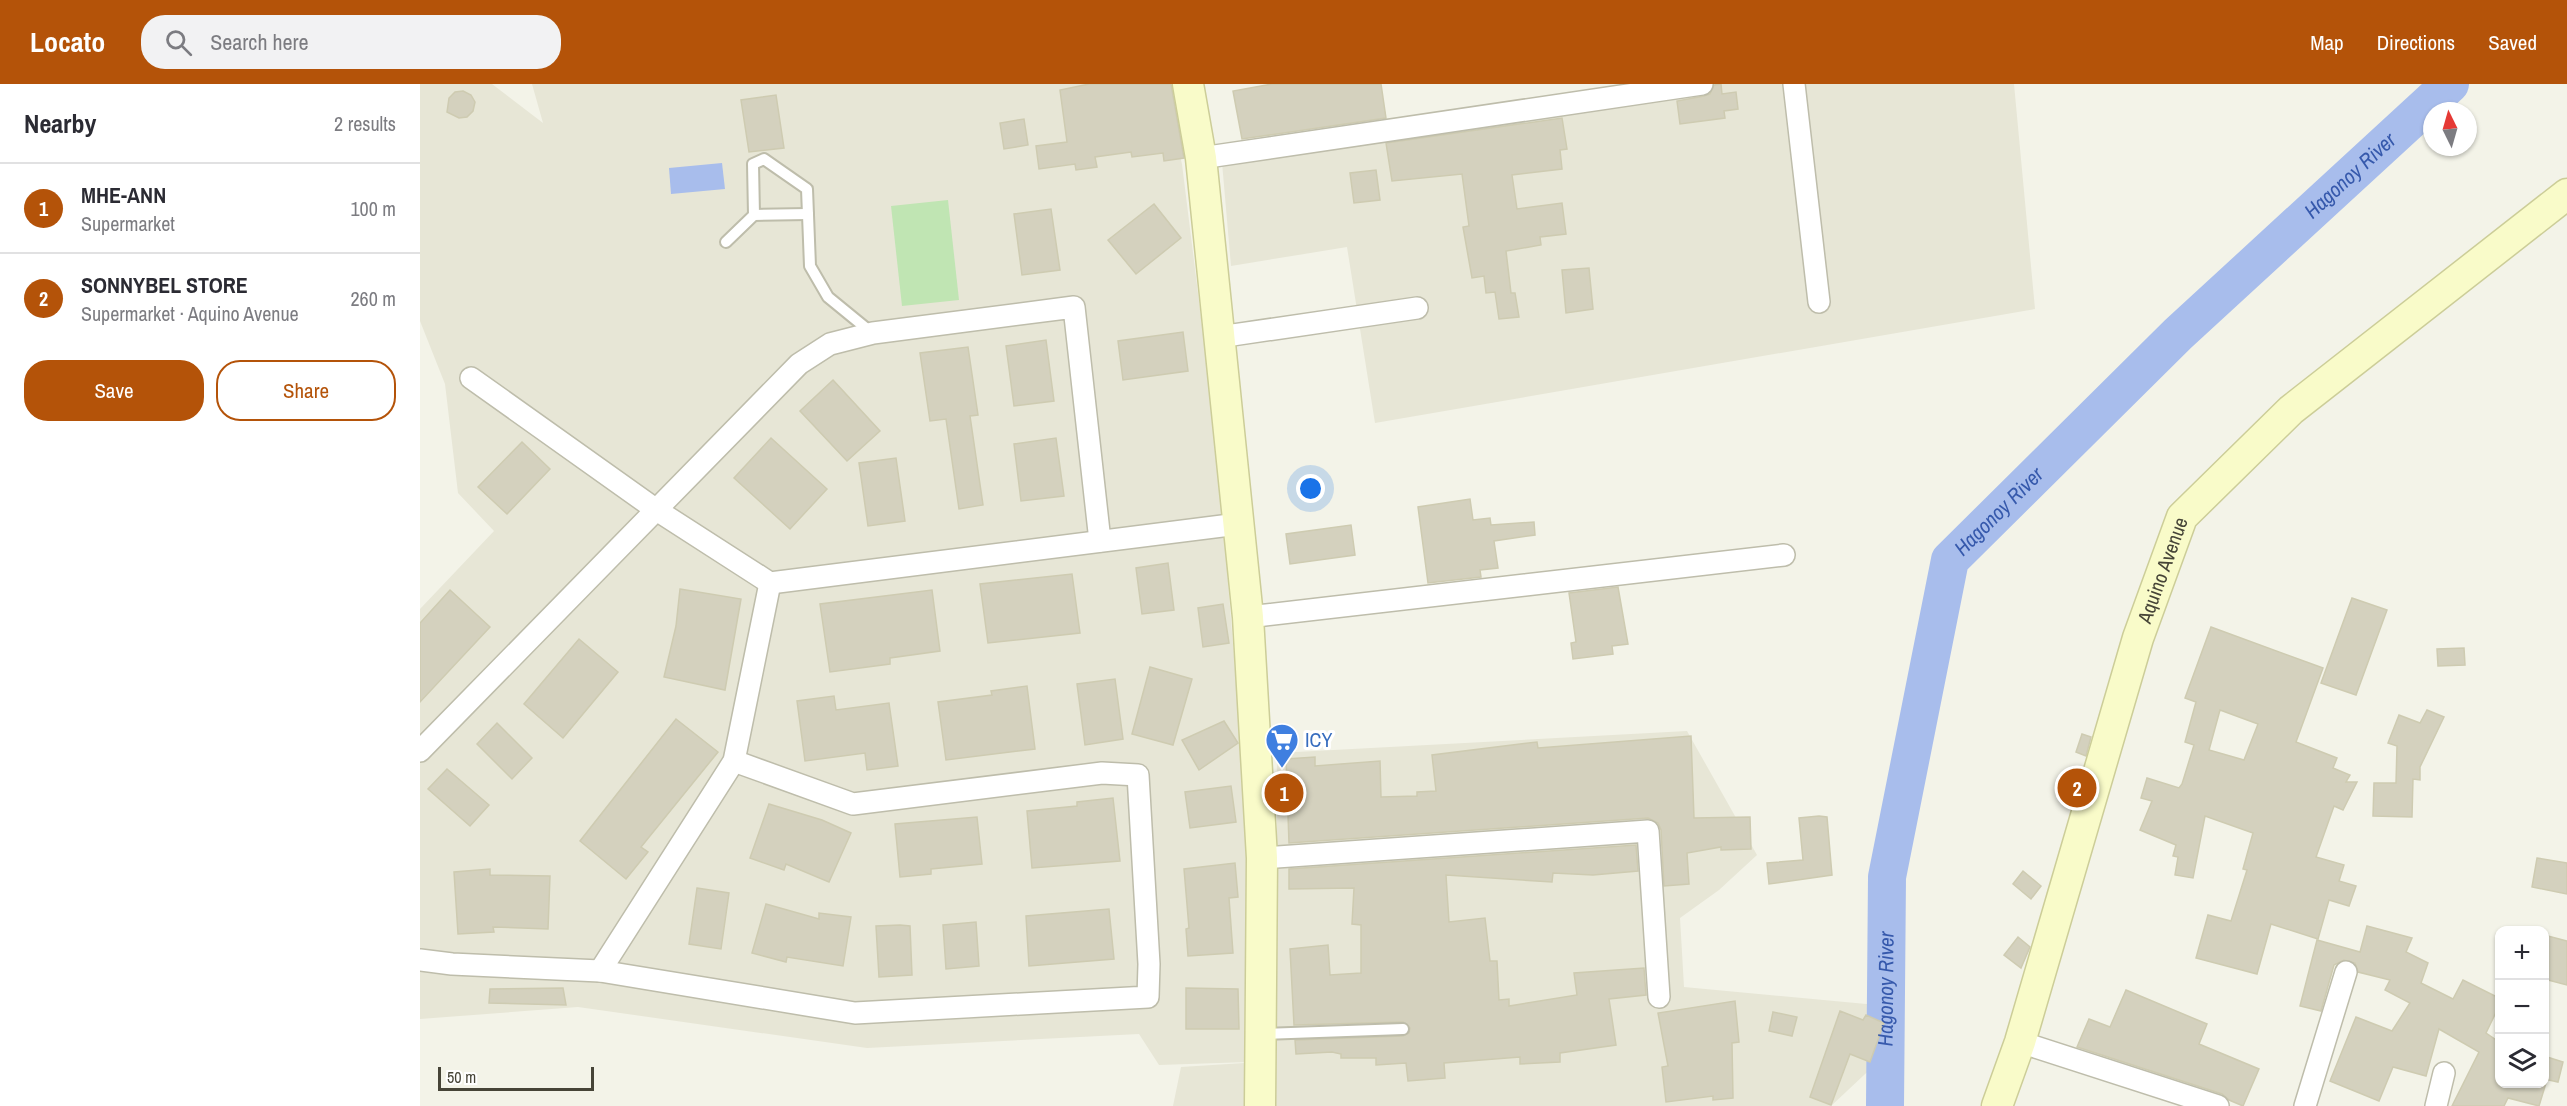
<!DOCTYPE html>
<html lang="en">
<head>
<meta charset="utf-8">
<style>
  body { margin:0; font-family:"Archivo Narrow",sans-serif; background:#f2f2f3; color:#2b2b33 }
  .controls { position:absolute; right:18px; bottom:18px; display:grid; overflow:hidden; border-radius:12px; box-shadow:0 2px 4px #0004 }
  .controls button { width:54px; height:54px; display:grid; place-items:center; padding:0; border:0; border-bottom:2px solid #e1e1e2; background:#fff; color:#2b2b33; font:30px sans-serif }
  .compass { position:absolute; left:2003px; top:18px; width:54px; height:54px; border-radius:50%; background:#fff; box-shadow:0 2px 4px #0004; rotate:355deg }
  .scale { position:absolute; left:18px; bottom:15px; width:156px; box-sizing:border-box; padding-left:6px; border:3px solid #464437; border-top:0; font-size:16px; line-height:21px; white-space:nowrap; color:#464437; -webkit-text-stroke:4px #fff; paint-order:stroke }
  .you { position:absolute; left:891px; top:405px; width:21px; height:21px; margin:-15px; border:4px solid #fff; border-radius:50%; background:#1a73e8; box-shadow:0 0 0 9px #1a73e833 }
  .badge { display:grid; place-items:center; width:39px; height:39px; border-radius:50%; background:#b45309; color:#fff; font-size:20px; font-weight:700 }
  .pin { position:absolute; translate:-50% -50%; border:3px solid #fff; box-shadow:0 2px 6px #0006 }
  .list { margin:0; padding:0; list-style:none }
  h2 { display:flex; justify-content:space-between; align-items:center; height:78px; margin:0; padding:0 24px; font-size:26px }
  h2 small { font-size:20px; font-weight:400; color:#7c7c81 }
  .list li { display:grid; grid-template-columns:39px 1fr auto; gap:18px; align-items:center; box-sizing:border-box; height:90px; padding:0 24px; border-top:2px solid #e1e1e2 }
  .list b { display:block; font-size:22px; white-space:nowrap }
  .list p { margin:0; font-size:20px; white-space:nowrap; color:#7c7c81 }
  .list em { font-size:20px; font-style:normal; color:#7c7c81 }
  .actions { display:flex; gap:12px; padding:18px 24px }
  .actions a { flex:1; padding:14px 0; border:2px solid #b45309; border-radius:24px; text-align:center; font-size:21px; color:#b45309 }
  .actions .main { background:#b45309; color:#fff }
  .icon { flex:none; width:33px; height:33px; fill:none; stroke:currentColor; stroke-width:2; stroke-linecap:round; stroke-linejoin:round }
  .map { position:relative; flex:none; width:2147px; height:1022px; overflow:hidden }
  header { display:flex; align-items:center; gap:36px; box-sizing:border-box; height:84px; padding:0 30px; background:#b45309; color:#fff }
  header strong { font-size:28px }
  nav { display:flex; gap:33px; margin-inline-start:auto; font-size:21px }
  .search { width:420px; height:54px; background:#f2f2f3; display:flex; align-items:center; gap:15px; box-sizing:border-box; padding:0 21px; border-radius:24px; color:#7c7c81; font-size:22px }
  main { display:flex }
  aside { flex:1; background:#fff }
  .map>svg:first-child { display:block }
  .residential { fill:#e7e6d6 }
  .green { fill:#c0e5b3 }
  .water { fill:#a8bdec }
  .lines { fill:none; stroke-linecap:round; stroke-linejoin:round }
  .river { stroke:#a8bdec; stroke-width:38 }
  .building { fill:#d4d1be; stroke:#cecbb1; stroke-width:1.5; fill-rule:evenodd }
  .lane-casing { stroke:#bebdab; stroke-width:14 }
  .street-casing { stroke:#bebdab; stroke-width:24 }
  .secondary-casing { stroke:#cccd98; stroke-width:33 }
  .lane { stroke:#fff; stroke-width:10 }
  .street { stroke:#fff; stroke-width:21 }
  .secondary { stroke:#f9fbc9; stroke-width:30 }
  .labels { text-anchor:middle; stroke-width:6; stroke-linejoin:round; paint-order:stroke }
  .street-label { font-size:20px; fill:#464437; stroke:#fff }
  .shop-label { font-size:20px; fill:#366cbe; stroke:#fff; text-anchor:start }
  .water-label { font-size:21px; font-style:italic; fill:#3659ac; stroke:#fff }
</style>
</head>
<body>
<header>
<strong>Locato</strong>
<div class="search"><svg class="icon" aria-label="search" viewBox="0 0 24 24"><circle cx="10" cy="10" r="6"/><path d="M15 15l6 6"/></svg>Search here</div>
<nav><a>Map</a><a>Directions</a><a>Saved</a></nav>
</header>
<main>
<aside>
<h2>Nearby<small>2 results</small></h2>
<ul class="list">
<li><span class="badge">1</span><div><b>MHE-ANN</b><p>Supermarket</p></div><em>100 m</em></li>
<li><span class="badge">2</span><div><b>SONNYBEL STORE</b><p>Supermarket · Aquino Avenue</p></div><em>260 m</em></li>
</ul>
<div class="actions"><a class="main">Save</a><a>Share</a></div>
</aside>
<div class="map">
<svg width="2147" height="1022" viewBox="0 0 2147 1022">
  <rect width="100%" height="100%" fill="#f3f3e8"/>
  <g class="residential">
    <path d="M0 0H72L123 39 112 0H742L762 80 798 371 829 763 828 978 739 981 719 950 447 964 158 923 0 935V525L74 447 38 409 25 300 0 237Z"/>
    <path d="M1261 0H1594L1615 225 955 339 927 163 811 182 801 67Z"/>
    <path d="M1267 647 1337 771 1299 806 1260 834 1264 903 1457 921 1476 961 1411 1022H753L761 983 856 977 857 669Z"/>
  </g>
  <path class="green" d="M528 116 539 216 482 222 471 122Z"/>
  <path class="water" d="M302 79 305 105 251 110 249 84Z"/>
  <g class="lines">
    <path class="river" id="s1" d="M1465 1022 1467 793 1530 476 1758 250 2030 0"/>
  </g>
  <g class="building">
    <path d="M669 0H751L764 74 744 77 743 69 712 73 711 68 675 73 677 83 656 86 655 80 619 85 616 62 647 58 640 6Z"/>
    <path d="M852 0H961L966 34 822 55 813 7Z"/>
    <path d="M1301 0 1302 10 1316 8 1318 25 1304 27 1305 34 1260 40 1257 17 1284 12 1290 10 1294 1Z"/>
    <path d="M43 7 51 11 55 18 53 27 47 33 39 34 27 28 29 14 35 8Z"/>
    <path d="M356 11 364 64 329 68 321 16Z"/>
    <path d="M1142 34 1147 65 1140 66 1142 85 1092 91 1097 125 1142 119 1146 150 1120 153 1121 161 1086 167 1091 209H1095L1099 233 1079 235 1075 208 1066 209 1064 192 1052 194 1043 143 1049 142 1042 90 972 97 966 59Z"/>
    <path d="M604 35 608 61 584 65 580 39Z"/>
    <path d="M956 86 960 116 934 119 930 89Z"/>
    <path d="M734 120 761 154 716 190 688 156Z"/>
    <path d="M631 125 640 186 602 191 594 130Z"/>
    <path d="M1169 184 1173 225 1146 229 1142 186Z"/>
    <path d="M763 248 768 287 703 296 698 257Z"/>
    <path d="M626 256 634 317 594 322 586 262Z"/>
    <path d="M548 263 558 331 550 332 563 421 539 425 526 335 510 337 500 269Z"/>
    <path d="M413 296 460 347 427 377 380 327Z"/>
    <path d="M351 354 407 405 370 445 314 394Z"/>
    <path d="M636 354 644 412 601 417 594 360Z"/>
    <path d="M102 358 130 385 87 430 58 403Z"/>
    <path d="M476 374 485 437 448 442 439 379Z"/>
    <path d="M1050 415 1053 436 1070 434 1071 441 1114 438 1115 451 1074 457 1078 484 1060 486 1061 493 1008 499 998 423Z"/>
    <path d="M931 441 935 471 870 480 866 450Z"/>
    <path d="M748 479 754 526 722 530 716 484Z"/>
    <path d="M652 490 660 549 568 559 560 500Z"/>
    <path d="M1198 503 1208 560 1192 562 1193 570 1153 575 1151 559 1156 558 1149 509Z"/>
    <path d="M260 505 321 515 305 606 244 593 256 542Z"/>
    <path d="M30 506 70 543 0 618V539Z"/>
    <path d="M512 506 520 567 470 574V580L410 588 400 520Z"/>
    <path d="M1932 514 1967 526 1936 611 1901 599Z"/>
    <path d="M803 520 809 559 783 563 778 524Z"/>
    <path d="M1791 543 1903 584 1876 658 1917 674 1913 684 1930 691 1926 698H1937L1923 726 1914 722 1896 773 1924 781 1919 797 1936 802 1929 822 1909 816 1898 855 1851 840 1837 890 1776 874 1788 831 1811 837 1827 786 1823 785 1833 749 1785 732 1773 794 1755 791 1758 773 1753 772 1756 761 1720 746 1732 717 1721 714 1727 694 1759 704 1762 700 1774 661 1765 658 1776 618 1765 614ZM1800 626 1838 640 1824 676 1789 666Z"/>
    <path d="M159 555 198 588 143 654 104 620Z"/>
    <path d="M2044 564 2045 581 2018 582 2017 565Z"/>
    <path d="M730 583 772 595 753 661 712 650Z"/>
    <path d="M695 595 703 655 665 661 657 600Z"/>
    <path d="M607 602 615 665 526 676 518 618 572 611 571 607Z"/>
    <path d="M414 612 416 626 469 619 478 682 447 686 445 669 385 677 377 617Z"/>
    <path d="M2007 626 2024 633 2000 683V696L1993 695 1992 733 1953 732 1954 699H1976L1977 662 1968 659 1979 631 2000 639Z"/>
    <path d="M256 635 298 668 221 763 228 768 206 795 160 757Z"/>
    <path d="M804 637 818 659 779 686 762 656Z"/>
    <path d="M77 639 112 674 92 695 57 660Z"/>
    <path d="M1662 650 1671 653 1666 672 1656 668Z"/>
    <path d="M1271 652 1274 734 1330 733 1331 765 1301 766V763L1267 769 1269 800 1244 802 1241 746 1238 739 1228 734 869 759 866 675 895 673V682L960 677 961 713 997 712V708L1016 707 1012 671 1117 658 1118 664Z"/>
    <path d="M27 685 69 721 50 742 8 705Z"/>
    <path d="M811 702 816 738 770 744 765 708Z"/>
    <path d="M693 714 700 777 612 784 607 727 657 722V718Z"/>
    <path d="M349 720 402 736 431 749 409 798 366 780 364 786 330 774Z"/>
    <path d="M1399 732 1407 733 1412 791 1349 800 1347 779 1383 776 1379 734Z"/>
    <path d="M557 733 562 780 511 785V790L480 793 475 740Z"/>
    <path d="M1216 761 1218 787 1173 791 1133 789 1132 798 1026 791 1029 838 1065 834 1070 877H1077L1079 916 1089 915V922L1157 911 1154 889 1224 884 1226 911 1189 915 1196 961 1140 969V978L1100 980V973L1024 979 1025 994 988 997 986 979 956 981V974H921V970L912 968 876 970 875 956 983 952 989 949 990 944 983 938 874 941 870 865 908 861 910 891 941 889V841L932 840 934 804 869 805V785Z"/>
    <path d="M2117 774 2147 779V810L2112 803Z"/>
    <path d="M815 779 818 813 809 814 813 869 768 872 766 845 769 844 764 785Z"/>
    <path d="M70 785V791L130 792 128 845 73 843 74 848 38 850 34 788Z"/>
    <path d="M1603 787 1621 802 1611 815 1593 800Z"/>
    <path d="M277 804 309 809 301 865 269 860Z"/>
    <path d="M346 820 399 835V829L431 833 423 882 367 873 366 878 332 869Z"/>
    <path d="M689 825 694 875 609 882 606 832Z"/>
    <path d="M556 838 559 882 526 885 523 841Z"/>
    <path d="M480 841 490 842 492 891 459 893 456 842Z"/>
    <path d="M1947 842 1992 854 1986 868 2008 879 2001 899 2033 915 2043 896 2079 914V922L2066 949 2079 958V999H2126L2119 1022 2088 1014 2084 1022H2032L2059 968 2019 945 2006 992 1973 983 1959 1017 1910 997 1936 933 1972 947 1990 919 1965 906 1970 896 1938 888 1935 879 1924 876 1914 881 1901 927 1880 922 1897 856 1940 868Z"/>
    <path d="M2124 851 2147 857V901L2124 895Z"/>
    <path d="M1598 853 1610 863 1601 884 1584 871Z"/>
    <path d="M143 904 146 921 69 919 70 905Z"/>
    <path d="M766 904 818 905 819 945H766Z"/>
    <path d="M1706 906 1787 940 1779 960 1839 985 1823 1022 1809 1016 1802 1010 1657 963 1669 935 1690 943Z"/>
    <path d="M1315 917 1319 958 1312 959 1313 1014 1293 1016V1012L1246 1018 1242 983 1248 982 1238 929Z"/>
    <path d="M1420 927 1443 936 1446 931 1464 939 1450 978 1430 970 1411 1021 1390 1013Z"/>
    <path d="M1353 928 1377 933 1372 952 1349 947Z"/>
    <path d="M2124 972 2143 978 2138 998 2124 995Z"/>
  </g>
  <g class="lines">
    <g class="lane-casing">
      <g id="lane">
        <path d="M334 131 333 80 344 75 387 105 390 182 408 213 452 249"/>
        <path d="M306 158 334 131 388 130"/>
        <path d="M842 950 983 945"/>
      </g>
    </g>
    <g class="street-casing">
      <g id="street">
        <path d="M1374 0 1399 218"/>
        <path d="M781 74 1282 0"/>
        <path d="M799 253 997 224"/>
        <path d="M51 294 238 427 350 499 818 440"/>
        <path d="M828 533 1364 471"/>
        <path d="M0 667 379 280 410 260 453 249 654 223 680 457"/>
        <path d="M842 774 1228 747 1239 913"/>
        <path d="M0 876 32 880 180 887 435 929 728 913 729 880 718 691 682 689 433 720 314 677"/>
        <path d="M180 887 314 677 350 499"/>
        <path d="M1600 958 1798 1022"/>
        <path d="M1885 1022 1926 888"/>
        <path d="M2016 1022 2024 989"/>
      </g>
    </g>
    <g class="secondary-casing">
      <g id="secondary">
        <path d="M768 0 781 74 828 533 842 774 840 1022"/>
        <path id="s2" d="M1577 1022 1600 958 1718 554 1762 433 1871 326 2147 110"/>
      </g>
    </g>
    <use href="#lane" class="lane"/>
    <use href="#street" class="street"/>
    <use href="#secondary" class="secondary"/>
  </g>
  <defs>
    <g id="supermarket-pin" transform="scale(1.725)"><path d="M0 17L-7.5 6A9.5 9.5 0 1 1 7.5 6Z" fill="#3f7fe0" stroke="#fff"/><path d="M-6-5.5h2.5l.6 2H6L4.5 2H-2.5L-4.4-4H-6ZM-1.5 3.2a1.3 1.3 0 1 0 .1 0ZM3 3.2a1.3 1.3 0 1 0 .1 0Z" fill="#fff"/></g>
  </defs>
  <g fill-rule="evenodd">
    <use href="#supermarket-pin" x="862" y="656"/>
  </g>
  <g class="labels">
    <g class="street-label">
      <text dy="7" stroke="none"><textPath href="#s2" startOffset="561">Aquino Avenue</textPath></text>
    </g>
    <g class="shop-label">
      <text x="885" y="663">ICY</text>
    </g>
    <g class="water-label">
      <text dy="7" stroke="none"><textPath href="#s1" startOffset="1107">Hagonoy River</textPath></text>
      <text dy="7" stroke="none"><textPath href="#s1" startOffset="621">Hagonoy River</textPath></text>
      <text dy="7" stroke="none"><textPath href="#s1" startOffset="117">Hagonoy River</textPath></text>
    </g>
  </g>
</svg>
<div class="controls">
<button>+</button>
<button>−</button>
<button><svg class="icon" aria-label="layers" viewBox="0 0 24 24"><path d="M12 4l9 5-9 5-9-5zM3 14l9 5 9-5"/></svg></button>
</div>
<svg class="compass" viewBox="-18 -18 36 36"><path d="M0-13l5 13h-10z" fill="#e53935"/><path d="M0 13l5-13h-10z" fill="#7c7c81"/></svg>
<div class="scale">50 m</div>
<div class="you"></div>
<div class="pin badge" style="left:864px;top:709px">1</div>
<div class="pin badge" style="left:1657px;top:704px">2</div>
</div>
</main>
</body>
</html>
